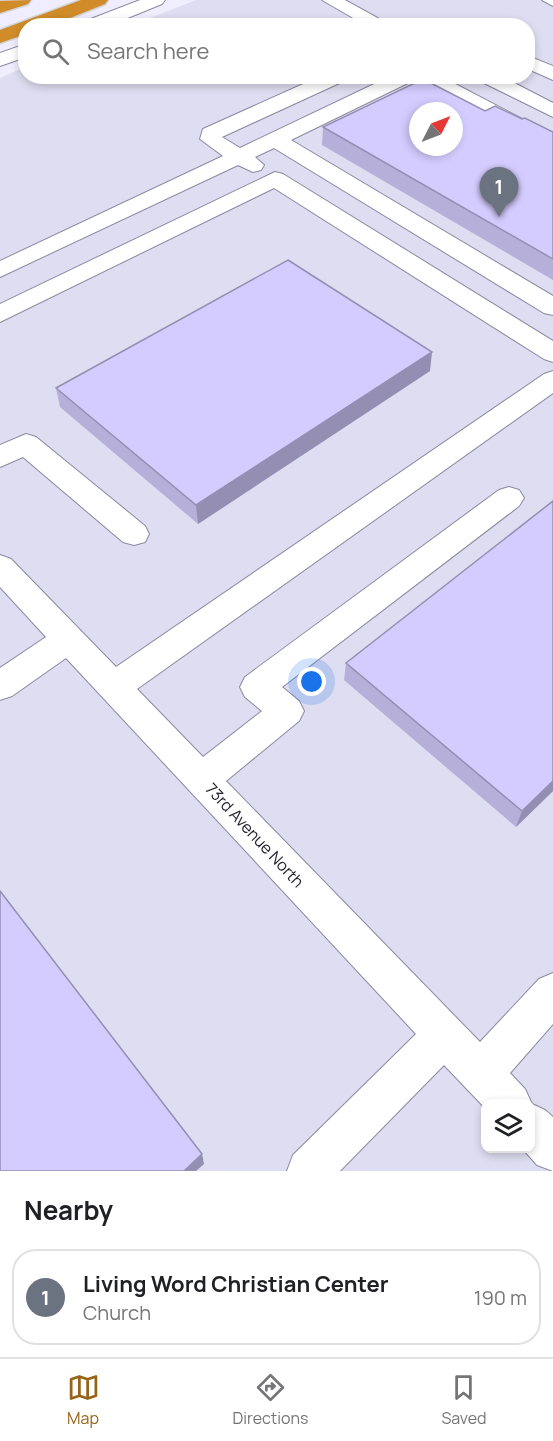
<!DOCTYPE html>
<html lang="en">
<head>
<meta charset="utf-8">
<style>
  body { margin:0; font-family:Manrope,sans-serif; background:#f6f6f6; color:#202124 }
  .controls { position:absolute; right:18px; bottom:18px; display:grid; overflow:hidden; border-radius:12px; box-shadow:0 3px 9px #0003 }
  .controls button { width:54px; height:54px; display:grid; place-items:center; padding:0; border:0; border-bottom:2px solid #e0e0e0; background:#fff; color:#202124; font:30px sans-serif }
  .compass { position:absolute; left:409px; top:102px; width:54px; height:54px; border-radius:50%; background:#fff; box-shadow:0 3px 9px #0003; rotate:48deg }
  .you { position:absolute; left:312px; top:682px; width:21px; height:21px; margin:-15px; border:4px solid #fff; border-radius:50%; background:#1a73e8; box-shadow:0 0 0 9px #1a73e833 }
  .badge { display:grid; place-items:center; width:39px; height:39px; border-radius:50%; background:#966317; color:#fff; font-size:20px; font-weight:700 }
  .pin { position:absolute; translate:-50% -50px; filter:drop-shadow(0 2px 3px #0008) }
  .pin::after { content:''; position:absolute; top:32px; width:21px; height:18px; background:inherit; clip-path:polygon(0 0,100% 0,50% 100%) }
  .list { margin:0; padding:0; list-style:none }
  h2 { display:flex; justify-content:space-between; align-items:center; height:78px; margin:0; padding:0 24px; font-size:26px }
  h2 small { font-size:20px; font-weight:400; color:#757577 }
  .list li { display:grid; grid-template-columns:39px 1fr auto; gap:18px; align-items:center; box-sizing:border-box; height:96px; margin:0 12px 12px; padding:0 12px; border:2px solid #e0e0e0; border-radius:24px }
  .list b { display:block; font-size:22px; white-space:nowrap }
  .list p { margin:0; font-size:20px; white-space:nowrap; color:#757577 }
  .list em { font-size:20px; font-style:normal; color:#757577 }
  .icon { flex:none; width:33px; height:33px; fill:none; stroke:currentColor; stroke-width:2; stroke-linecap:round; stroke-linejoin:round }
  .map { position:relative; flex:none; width:553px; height:1171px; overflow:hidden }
  .search { position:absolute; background:#fff; box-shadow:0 3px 9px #0003; left:18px; right:18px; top:18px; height:66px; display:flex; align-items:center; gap:15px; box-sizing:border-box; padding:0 21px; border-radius:24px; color:#757577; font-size:22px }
  .sheet { height:186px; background:#fff }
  nav { display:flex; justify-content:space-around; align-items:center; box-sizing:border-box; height:84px; border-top:2px solid #e0e0e0; background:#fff; font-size:16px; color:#757577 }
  nav a { display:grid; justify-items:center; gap:3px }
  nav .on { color:#966317 }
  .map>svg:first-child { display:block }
  .built { fill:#dfddf1; fill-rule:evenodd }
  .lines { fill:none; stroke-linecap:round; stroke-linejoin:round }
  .minor-casing { stroke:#8b88a0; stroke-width:2 }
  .highway-casing { stroke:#d3d3d5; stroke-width:3 }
  .minor { fill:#fff; fill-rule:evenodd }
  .highway { fill:#cf8c29; fill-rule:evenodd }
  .wall { fill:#b6afda }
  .shaded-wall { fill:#948fb2 }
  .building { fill:#d4ccfe; stroke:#948fb2; stroke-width:1.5; fill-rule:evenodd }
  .labels { text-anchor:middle; stroke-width:4.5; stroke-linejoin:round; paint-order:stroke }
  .street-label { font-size:16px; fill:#25232d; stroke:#fdfdfd }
</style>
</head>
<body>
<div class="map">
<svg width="553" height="1171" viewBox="0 0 553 1171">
  <rect width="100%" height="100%" fill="#f0eefe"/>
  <path class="built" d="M196 0H553V1171H0V78L25 67 26 76H528V26L132 25ZM418 111H454V147H418ZM486 1104H530V1148H486Z"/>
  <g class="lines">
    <g class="minor-casing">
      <g id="minor">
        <path d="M140 0H165L162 4 108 26H81L83 22Z"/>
        <path d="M322 0H345L392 26H367Z"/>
        <path d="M542 0H553V6Z"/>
        <path d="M26 44V57L0 66V53Z"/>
        <path d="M528 56 553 66V80L528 69Z"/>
        <path d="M321 76H349L346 80 222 137 240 148 391 76H440L553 135V149L545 148 416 79 291 140 553 296V315L544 313 274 148 255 157 264 165 261 170 253 172 238 165 0 277V261L223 156 200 139 203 129Z"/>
        <path d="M475 76H501L553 103V117L478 80Z"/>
        <path d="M275 172 283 174 553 341V362L544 359 274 188 0 322V304Z"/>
        <path d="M553 371V393L137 689 203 757 262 711 245 697 240 687 245 677 499 490 509 487 519 490 524 498 519 506 282 687 299 701 304 711 299 721 226 781 480 1042 539 979 553 973V1024L510 1073 525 1089 532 1104 545 1110 553 1117V1171L537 1165 522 1148H530V1104H486V1109L444 1065 340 1171H287L293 1155 416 1034 66 658 12 696 0 700V668L46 637 0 587V555L11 559 116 667 544 374Z"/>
        <path d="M26 434 36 437 145 526 149 534 145 542 134 545 123 542 23 457 0 467V445Z"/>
      </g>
    </g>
    <g class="highway-casing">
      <g id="highway">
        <path d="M31 0 28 4 0 13V1Z"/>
        <path d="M81 0H108L105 4 50 26H26V34L0 43V30Z"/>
      </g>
    </g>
    <use href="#minor" class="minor"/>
    <use href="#highway" class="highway"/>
  </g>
  <g class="wall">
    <path d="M485 111 522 119 553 132V280L322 145 323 127Z"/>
    <path d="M430 371 198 524 60 407 56 388Z"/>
    <path d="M553 501V791L516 827 344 680 346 663Z"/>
  </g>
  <g class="shaded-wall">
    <path d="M432 352 430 371 198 524 196 505Z"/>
    <path d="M553 781V791L516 827 522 811Z"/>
    <path d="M202 1154 204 1164 196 1171H184Z"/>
  </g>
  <g class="building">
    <path d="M423 79 485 111 495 106 522 119 525 118 553 132V259L323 127ZM418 111H454V147H418Z"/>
    <path d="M288 260 432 352 196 505 56 388Z"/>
    <path d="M553 501V781L522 811 346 663Z"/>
    <path d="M0 891 202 1154 184 1171H0Z"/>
  </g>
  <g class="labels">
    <g class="street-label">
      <text transform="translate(255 835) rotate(47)" y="6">73rd Avenue North</text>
    </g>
  </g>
</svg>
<div class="controls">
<button><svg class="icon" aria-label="layers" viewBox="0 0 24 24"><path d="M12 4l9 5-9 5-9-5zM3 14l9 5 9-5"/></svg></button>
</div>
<svg class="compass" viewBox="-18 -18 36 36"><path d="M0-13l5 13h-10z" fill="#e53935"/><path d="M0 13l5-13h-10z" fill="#757577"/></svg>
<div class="you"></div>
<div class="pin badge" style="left:499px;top:217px;background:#6b7280">1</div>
<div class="search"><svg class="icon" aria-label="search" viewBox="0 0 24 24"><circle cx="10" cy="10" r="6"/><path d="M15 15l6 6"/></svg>Search here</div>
</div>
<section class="sheet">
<h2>Nearby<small></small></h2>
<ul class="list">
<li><span class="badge" style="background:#6b7280">1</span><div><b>Living Word Christian Center</b><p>Church</p></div><em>190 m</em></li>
</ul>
</section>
<nav>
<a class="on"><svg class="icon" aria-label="map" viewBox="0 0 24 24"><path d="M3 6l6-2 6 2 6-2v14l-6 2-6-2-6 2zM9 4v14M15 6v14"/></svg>Map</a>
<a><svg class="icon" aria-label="directions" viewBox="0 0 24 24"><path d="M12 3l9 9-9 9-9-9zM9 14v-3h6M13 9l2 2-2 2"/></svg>Directions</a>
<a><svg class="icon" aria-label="saved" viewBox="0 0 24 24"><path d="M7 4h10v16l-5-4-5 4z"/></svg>Saved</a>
</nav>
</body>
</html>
